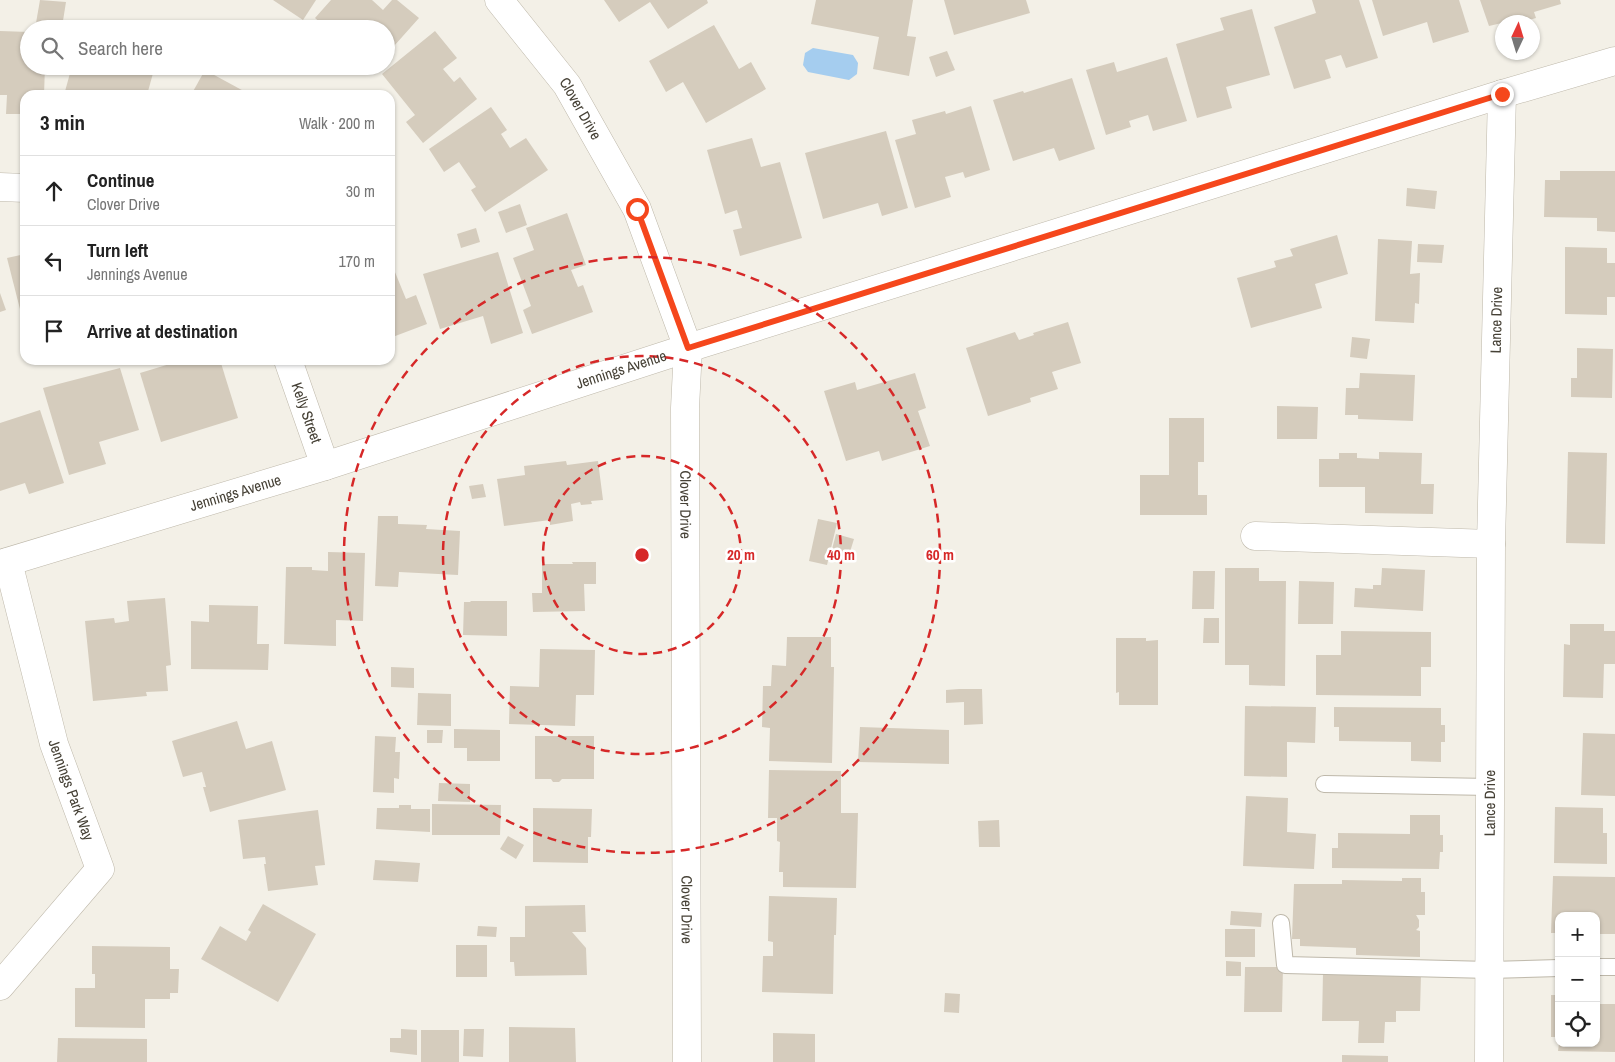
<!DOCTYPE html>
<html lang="en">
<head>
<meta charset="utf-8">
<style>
  body { margin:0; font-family:"Archivo Narrow",sans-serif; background:#f6f6f6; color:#222 }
  .controls { position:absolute; right:15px; bottom:15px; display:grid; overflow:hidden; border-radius:10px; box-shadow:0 1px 4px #0004 }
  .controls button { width:45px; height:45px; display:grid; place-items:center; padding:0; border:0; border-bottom:1px solid #e0e0e0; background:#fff; color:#222; font:25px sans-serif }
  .compass { position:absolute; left:1495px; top:15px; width:45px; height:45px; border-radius:50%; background:#fff; box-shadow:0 1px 4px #0004; rotate:4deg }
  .stop { position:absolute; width:15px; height:15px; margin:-11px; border:4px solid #f5471c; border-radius:50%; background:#fff }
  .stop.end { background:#f5471c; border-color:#fff; box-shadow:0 1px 5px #0008 }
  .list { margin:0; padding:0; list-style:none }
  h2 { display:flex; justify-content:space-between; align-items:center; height:65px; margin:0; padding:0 20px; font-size:21px }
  h2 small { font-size:16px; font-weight:400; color:#767676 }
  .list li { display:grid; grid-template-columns:32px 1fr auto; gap:15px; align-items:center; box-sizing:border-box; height:70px; padding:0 20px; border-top:1px solid #e0e0e0 }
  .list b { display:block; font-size:19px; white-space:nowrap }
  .list p { margin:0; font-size:16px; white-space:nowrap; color:#767676 }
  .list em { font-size:16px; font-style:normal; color:#767676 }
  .icon { flex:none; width:28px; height:28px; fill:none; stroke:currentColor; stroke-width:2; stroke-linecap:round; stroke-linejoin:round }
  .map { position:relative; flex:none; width:1615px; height:1062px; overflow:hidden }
  .search { position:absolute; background:#fff; box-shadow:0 1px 4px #0004; left:20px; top:20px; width:375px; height:55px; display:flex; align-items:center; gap:12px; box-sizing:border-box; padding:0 18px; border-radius:28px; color:#767676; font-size:19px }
  .panel { position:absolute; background:#fff; box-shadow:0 1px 4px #0004; left:20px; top:90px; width:375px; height:275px; border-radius:15px }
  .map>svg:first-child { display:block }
  .water { fill:#a5cdef }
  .building { fill:#d5ccbd }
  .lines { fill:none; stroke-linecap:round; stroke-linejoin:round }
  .lane-casing { stroke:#beb8aa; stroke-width:18 }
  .street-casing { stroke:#beb8aa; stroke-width:29 }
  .lane { stroke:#fff; stroke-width:16 }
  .street { stroke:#fff; stroke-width:28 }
  .route { stroke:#f5471c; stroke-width:6 }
  .ring { fill:none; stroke:#d62828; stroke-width:2.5; stroke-dasharray:9 6 }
  .labels { text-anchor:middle; stroke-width:5; stroke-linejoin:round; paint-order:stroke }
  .street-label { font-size:15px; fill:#464136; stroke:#fff }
  .centre { fill:#d62828; stroke:#fff; stroke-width:2.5 }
  .ring-label { font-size:15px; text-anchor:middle; font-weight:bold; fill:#d62828; stroke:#fff; stroke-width:5; stroke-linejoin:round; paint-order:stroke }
</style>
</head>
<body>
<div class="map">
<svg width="1615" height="1062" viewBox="0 0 1615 1062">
  <rect width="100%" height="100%" fill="#f3f0e7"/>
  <path class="water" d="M813 48 853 55 858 63 857 74 849 80 808 72 803 65 805 53Z"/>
  <g class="building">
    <path d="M40 0 66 2 62 27 36 23Z"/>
    <path d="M273 0H316L303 20Z"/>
    <path d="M331 0H372L383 10 392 0H397L419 18 386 55V29H328L315 18Z"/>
    <path d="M604 0H707L708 3 668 29 650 2 619 22Z"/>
    <path d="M816 0H913L907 36 916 37 909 76 873 69 879 37 811 24Z"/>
    <path d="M944 0H1026L1030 13 954 35Z"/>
    <path d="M1312 0H1359L1378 58 1346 68 1341 55 1325 60 1331 78 1294 89 1274 27 1316 13Z"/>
    <path d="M1372 0H1459L1469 32 1433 43 1427 22 1383 36Z"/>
    <path d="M1480 0H1560L1561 4 1534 12 1536 18 1522 22H1506L1489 26Z"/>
    <path d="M1252 9 1270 75 1226 87 1232 108 1197 118 1176 44 1224 30 1220 18Z"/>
    <path d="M714 25 739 69 751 62 766 89 706 123 683 82 666 92 649 61Z"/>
    <path d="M0 31 29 32V66H45L44 95H25V114H6L7 95H0Z"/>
    <path d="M435 31 457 58 443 69 454 82 460 77 477 99 423 143 406 122 415 115 382 74Z"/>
    <path d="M947 51 955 70 936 77 929 57Z"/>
    <path d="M1167 57 1187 121 1153 131 1148 115 1129 121 1131 127 1106 135 1086 70 1114 62 1117 72Z"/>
    <path d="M72 66H155L147 95H64Z"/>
    <path d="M205 70 251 95H191Z"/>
    <path d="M1072 78 1095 149 1059 161 1054 148 1013 161 993 100 1023 91 1024 93Z"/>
    <path d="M971 106 990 170 965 178 963 172 945 177 951 197 915 208 895 140 916 134 912 120 945 111 946 114Z"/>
    <path d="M491 107 507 130 501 134 510 148 526 138 548 170 485 212 471 190 476 187 459 162 444 172 429 149Z"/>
    <path d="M886 131 908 208 882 216 878 203 823 219 805 153Z"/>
    <path d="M752 138 761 167 780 162 802 238 740 256 733 230 742 228 737 210 725 214 707 150Z"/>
    <path d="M1560 171H1615V232L1597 231V218L1544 217 1545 180H1560Z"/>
    <path d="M1407 188 1437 191 1435 209 1406 206Z"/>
    <path d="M520 204 527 225 506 233 498 212Z"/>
    <path d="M567 213 586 265 571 270 578 287 583 285 593 312 532 334 523 310 531 306 513 258 534 250 526 228Z"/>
    <path d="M476 228 480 242 461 248 457 234Z"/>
    <path d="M1337 235 1348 274 1315 284 1322 308 1251 328 1237 278 1276 267 1274 261 1293 256 1290 249Z"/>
    <path d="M1378 239 1412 241 1410 274 1420 273 1419 304 1415 303 1414 323 1375 321Z"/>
    <path d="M1418 244 1444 245 1442 263 1417 262Z"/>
    <path d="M1565 247 1607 248V263H1615V297H1607V315L1565 314Z"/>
    <path d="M498 252 523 333 491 344 483 316 440 329 423 274Z"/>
    <path d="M25 254V325H24L7 258Z"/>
    <path d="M390 260 406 299 416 295 427 324 390 338Z"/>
    <path d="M0 293 6 310 0 312Z"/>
    <path d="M1068 322 1081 363 1052 372 1058 389 1030 398 1031 402 988 416 966 348 1015 332 1019 340 1034 335 1033 333Z"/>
    <path d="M1352 337 1370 339 1367 359 1350 357Z"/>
    <path d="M1577 348 1613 349 1612 398 1571 397V378H1577Z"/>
    <path d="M183 360H220L238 418 161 442 140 373Z"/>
    <path d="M120 368 139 430 99 442 106 464 69 475 43 388Z"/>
    <path d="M915 373 926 408 918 411 930 446 882 461 879 451 846 461 824 391 855 382 857 390Z"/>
    <path d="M1360 373 1415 375 1413 421 1358 419V415H1345L1346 388H1359Z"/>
    <path d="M1277 406 1318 407 1317 439H1277Z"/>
    <path d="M40 410 64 483 29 494 25 483 0 491V423Z"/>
    <path d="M1169 418H1204V462H1198V495H1207V515H1140V475H1169Z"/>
    <path d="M1379 452 1422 453 1421 484H1434L1433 514 1365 513V487H1319V459H1339V453H1357V458L1379 459Z"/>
    <path d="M1568 452 1607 453 1605 544 1566 543Z"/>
    <path d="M566 461 567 465 598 461 603 500 591 501 592 504 581 505 580 502 571 504 573 521 550 525V520L504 526 497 479 525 475 524 466Z"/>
    <path d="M483 484 486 497 472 499 469 486Z"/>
    <path d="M378 516H398V524L427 525 426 529 460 531 458 575 399 572 398 587 375 586Z"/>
    <path d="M818 519 837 523 827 565 809 561Z"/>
    <path d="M836 534 854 539 848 558 831 553Z"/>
    <path d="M328 552 365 553 363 621 336 620V646L284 644 286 567H312V570L328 571Z"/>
    <path d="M572 562H596V584H584L585 611 533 612 532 593H542V564H573Z"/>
    <path d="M1225 568H1259V581H1286L1285 686 1249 685V665H1225Z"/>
    <path d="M1382 568 1425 570 1423 611 1354 607 1355 588 1373 589V585H1381Z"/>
    <path d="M1193 571H1215L1214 609H1192Z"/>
    <path d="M1299 581 1334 582 1333 624H1298Z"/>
    <path d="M165 598 171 665 166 666 168 691 146 692 147 696 93 701 85 621 114 618 115 623 129 621 127 601Z"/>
    <path d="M471 601H507V636L463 635 464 602H470Z"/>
    <path d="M209 605 258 606 257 644H269L268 670 191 669V621L209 622Z"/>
    <path d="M1204 618H1219V643H1203Z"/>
    <path d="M1570 624H1604V631H1615V664H1604L1603 698 1563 697 1564 644 1570 645Z"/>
    <path d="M1341 631 1431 632V667H1421V696L1316 695V655H1341Z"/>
    <path d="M787 637H831V667H834L832 763 769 761 770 728 762 727 763 686H771L772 665 786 666Z"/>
    <path d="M1116 638H1146V641L1158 640V705H1119V692L1116 693Z"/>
    <path d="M540 649 595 650 594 695H576L575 726 509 724 510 686 539 687Z"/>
    <path d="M391 667 414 668V688L391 687Z"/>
    <path d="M959 689H982L983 724 964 725V702L946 703V690Z"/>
    <path d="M418 693 451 694V726L417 725Z"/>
    <path d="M1245 706 1316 707 1315 743 1287 742V777L1244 776Z"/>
    <path d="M1334 707 1441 708V725H1445V742H1441V762L1411 761V742L1339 741V727H1334Z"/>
    <path d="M237 721 246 749 272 741 286 790 210 812 203 787H206L202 772 183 777 172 741Z"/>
    <path d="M860 727 949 730V764L858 762Z"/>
    <path d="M454 729 500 730V761H467V748H454Z"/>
    <path d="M427 730H443L442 743H427Z"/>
    <path d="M1583 733 1615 734V796L1581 795Z"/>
    <path d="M375 736 396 737 395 752H400L399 779 394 778V793L373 792Z"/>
    <path d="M535 736H594V779H562L559 782H553L551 779H535Z"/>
    <path d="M769 770 841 771V813H858L856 888 783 887V872H779L780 842 777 841V818H768Z"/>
    <path d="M439 783 470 784V802L438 801Z"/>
    <path d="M1246 796 1288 798 1287 832 1316 834 1314 869 1243 866Z"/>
    <path d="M432 804 501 805 500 835H432Z"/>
    <path d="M399 805H411V809H430V832L376 829 377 808H399Z"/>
    <path d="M1555 807 1603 808V833H1607V864L1554 863Z"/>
    <path d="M533 808 592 809 591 837H588V863L533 862Z"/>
    <path d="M318 810 325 865 315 866 318 885 268 891 264 864H266L265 857 243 859 238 820Z"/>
    <path d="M1410 815H1440V835H1443V852H1440L1439 869 1332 868V848H1338V833L1410 834Z"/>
    <path d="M999 820 1000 847H979L978 821Z"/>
    <path d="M508 836 524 845 516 859 500 849Z"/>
    <path d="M375 860 420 863 418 882 373 880Z"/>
    <path d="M1553 876 1615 877V934H1596V916H1559V933H1551Z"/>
    <path d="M1402 878H1421V892H1425V915H1416L1419 920V927L1416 930 1420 931V957L1356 955V948L1300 946V939H1292L1294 884H1342V880L1402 881Z"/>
    <path d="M769 896 837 898 836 935H834L833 994 762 992 763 956H773V942L768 941Z"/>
    <path d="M263 904 316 934 278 1002 201 959 220 926 246 941 251 932 248 930Z"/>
    <path d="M585 905 586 932H572L586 948 587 975 515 976 514 962H510V937H525V906Z"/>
    <path d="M1231 911 1262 913 1261 927 1230 925Z"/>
    <path d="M478 926 497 927 496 937 477 936Z"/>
    <rect x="1225" y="929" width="30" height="28"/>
    <rect x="456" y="945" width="31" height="32"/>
    <path d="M92 946 170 947V969H179L178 993H170V999H145V1028L75 1027V988H95V974H92Z"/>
    <path d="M1226 961 1241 962V976H1226Z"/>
    <path d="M1245 967H1283L1282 1012H1244Z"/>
    <path d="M1323 973 1421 974 1420 1011H1396V1022H1385L1384 1043H1358L1359 1021H1322Z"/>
    <path d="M945 993 960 994 959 1013 944 1012Z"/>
    <rect x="1551" y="995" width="8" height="42"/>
    <path d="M1596 1004H1615V1052L1558 1051 1559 1043H1596Z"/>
    <path d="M509 1027 575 1028 576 1062H509Z"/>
    <path d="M401 1029 417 1030V1055L390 1052V1038H401Z"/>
    <path d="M464 1029H484L483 1057 463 1056Z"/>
    <rect x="421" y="1030" width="38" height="32"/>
    <path d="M773 1033 815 1034V1062H773Z"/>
    <path d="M58 1038 147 1039V1062H57Z"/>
    <path d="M1342 1055 1388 1056V1062H1342Z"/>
  </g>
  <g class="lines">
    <g class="lane-casing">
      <g id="lane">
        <path d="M1324 784 1490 787"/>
        <path d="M1281 923 1285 965 1490 970 1559 968"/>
        <path d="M1596 967H1615"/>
      </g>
    </g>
    <g class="street-casing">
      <g id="street">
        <path id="s1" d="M499 0 567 85 637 209 688 348 685 408 687 1062"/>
        <path d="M0 187 25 188"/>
        <path id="s2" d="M288 360 325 466"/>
        <path d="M1255 536 1491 544"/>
        <path id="s3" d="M0 564 325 466 688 348 1502 94 1615 61"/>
        <path d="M0 986 100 869 54 744 8 562"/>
        <path id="s4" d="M1489 1062 1491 544 1502 94"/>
      </g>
    </g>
    <use href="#lane" class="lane"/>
    <use href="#street" class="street"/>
  </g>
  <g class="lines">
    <path class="route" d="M637 209 688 348 1502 94"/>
  </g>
  <g class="ring">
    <circle cx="642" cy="555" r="99"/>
    <circle cx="642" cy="555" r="199"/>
    <circle cx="642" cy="555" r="298"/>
  </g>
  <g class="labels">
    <g class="street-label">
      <text dy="5" stroke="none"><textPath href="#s1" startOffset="136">Clover Drive</textPath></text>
      <text dy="5" stroke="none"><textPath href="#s4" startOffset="742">Lance Drive</textPath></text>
      <text dy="5" stroke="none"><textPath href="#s3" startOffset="651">Jennings Avenue</textPath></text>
      <text dy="5" stroke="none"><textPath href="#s2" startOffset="56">Kelly Street</textPath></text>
      <text dy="5" stroke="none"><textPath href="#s3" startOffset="246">Jennings Avenue</textPath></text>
      <text dy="5" stroke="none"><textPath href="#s1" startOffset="556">Clover Drive</textPath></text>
      <text transform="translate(71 790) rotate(70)" y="5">Jennings Park Way</text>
      <text dy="5" stroke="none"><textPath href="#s4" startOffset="259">Lance Drive</textPath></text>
      <text dy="5" stroke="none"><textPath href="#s1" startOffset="961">Clover Drive</textPath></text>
    </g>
  </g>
  <circle cx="642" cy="555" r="8" class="centre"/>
  <g class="ring-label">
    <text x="741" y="560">20 m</text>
    <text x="841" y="560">40 m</text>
    <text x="940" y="560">60 m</text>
  </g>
</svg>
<div class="controls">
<button>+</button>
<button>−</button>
<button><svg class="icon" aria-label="locate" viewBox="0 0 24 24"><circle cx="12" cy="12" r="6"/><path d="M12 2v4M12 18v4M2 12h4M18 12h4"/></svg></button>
</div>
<svg class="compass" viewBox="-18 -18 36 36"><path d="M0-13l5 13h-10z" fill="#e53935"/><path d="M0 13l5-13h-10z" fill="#767676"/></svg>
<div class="stop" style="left:637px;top:209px"></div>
<div class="stop end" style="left:1502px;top:94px"></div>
<div class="search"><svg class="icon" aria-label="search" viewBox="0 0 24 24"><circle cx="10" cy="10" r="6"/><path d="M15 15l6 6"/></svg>Search here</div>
<section class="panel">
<h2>3 min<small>Walk · 200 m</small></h2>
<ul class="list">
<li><svg class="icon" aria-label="ahead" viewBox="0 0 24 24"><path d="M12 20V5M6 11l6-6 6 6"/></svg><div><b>Continue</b><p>Clover Drive</p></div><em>30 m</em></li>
<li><svg class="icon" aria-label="left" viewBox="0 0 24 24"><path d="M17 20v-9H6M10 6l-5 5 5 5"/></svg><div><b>Turn left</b><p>Jennings Avenue</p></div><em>170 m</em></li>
<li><svg class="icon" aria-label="arrive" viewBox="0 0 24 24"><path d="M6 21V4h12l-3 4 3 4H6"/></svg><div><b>Arrive at destination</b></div></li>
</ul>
</section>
</div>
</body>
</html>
